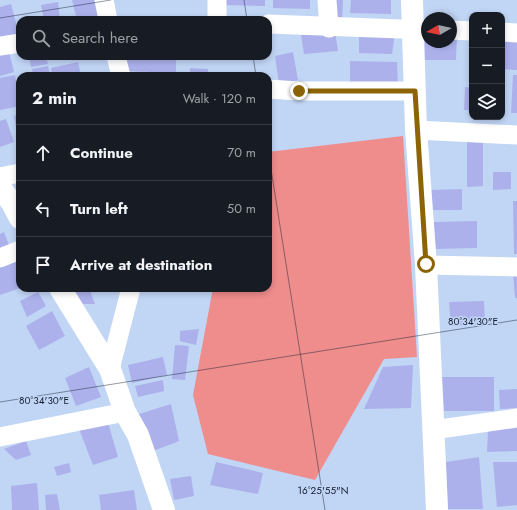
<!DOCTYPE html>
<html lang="en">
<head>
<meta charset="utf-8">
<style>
  body { margin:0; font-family:Jost,sans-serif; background:#242831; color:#f1f3f6 }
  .controls { position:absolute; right:12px; top:12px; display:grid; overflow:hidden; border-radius:8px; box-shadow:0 2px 6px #0003 }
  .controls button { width:36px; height:36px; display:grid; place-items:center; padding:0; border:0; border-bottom:1px solid #363941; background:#171b24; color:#f1f3f6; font:20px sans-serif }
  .compass { position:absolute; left:421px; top:12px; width:36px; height:36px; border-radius:50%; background:#171b24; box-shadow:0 2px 6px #0003; rotate:261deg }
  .stop { position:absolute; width:12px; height:12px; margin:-9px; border:3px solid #8c6406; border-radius:50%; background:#fff }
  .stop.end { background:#8c6406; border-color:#fff; box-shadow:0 1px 4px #0008 }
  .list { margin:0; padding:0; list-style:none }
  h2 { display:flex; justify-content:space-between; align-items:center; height:52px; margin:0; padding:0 16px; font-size:17px }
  h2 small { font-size:13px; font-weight:400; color:#9ea1a6 }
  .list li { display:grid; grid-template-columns:26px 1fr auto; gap:12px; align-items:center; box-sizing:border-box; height:56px; padding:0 16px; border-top:1px solid #363941 }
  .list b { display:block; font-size:15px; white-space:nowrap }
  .list em { font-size:13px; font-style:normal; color:#9ea1a6 }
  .icon { flex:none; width:22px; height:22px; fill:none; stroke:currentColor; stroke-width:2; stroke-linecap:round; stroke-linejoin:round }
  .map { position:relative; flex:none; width:517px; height:510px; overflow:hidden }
  .search { position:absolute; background:#171b24; box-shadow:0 2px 6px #0003; left:16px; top:16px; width:256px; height:44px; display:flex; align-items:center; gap:10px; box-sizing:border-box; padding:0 14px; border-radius:12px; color:#9ea1a6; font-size:15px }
  .panel { position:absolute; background:#171b24; box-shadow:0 2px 6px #0003; left:16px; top:72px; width:256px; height:220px; border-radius:12px }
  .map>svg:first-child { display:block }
  .green { fill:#ef8c8c }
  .building { fill:#acb1ec }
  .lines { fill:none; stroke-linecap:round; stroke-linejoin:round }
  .minor { stroke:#fff; stroke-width:19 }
  .tertiary { stroke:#fff; stroke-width:22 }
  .route { stroke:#8c6406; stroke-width:5 }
  .ticks { fill:none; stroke:#121e31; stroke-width:1; stroke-opacity:0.45 }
  .ticks-label { font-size:10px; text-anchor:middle; fill:#121e31; stroke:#c1d5f5; stroke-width:3; stroke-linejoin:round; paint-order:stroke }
</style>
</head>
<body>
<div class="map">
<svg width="517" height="510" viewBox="0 0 517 510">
  <rect width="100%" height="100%" fill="#c1d5f5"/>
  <path class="green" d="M403 136 417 357 384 359 315 480 208 454 193 395 213 288H268V152Z"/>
  <g class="building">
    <path d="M72 0H97L101 17 77 20Z"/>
    <path d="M223 0H265V6L223 5Z"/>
    <path d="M273 0H310V9L273 8Z"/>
    <path d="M327 0H343L342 21H330Z"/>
    <path d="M351 0H391V14L350 13Z"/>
    <path d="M58 2 60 20H44L41 5Z"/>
    <path d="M11 4 19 34 0 39V7Z"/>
    <path d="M335 32 338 51 304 54 301 35Z"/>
    <path d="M359 32 395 33 392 54 359 53Z"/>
    <path d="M451 35H457L456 60H419V36H427V42H451Z"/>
    <path d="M502 36H517V70L502 69Z"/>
    <path d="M8 47 14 72 0 76V49Z"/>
    <path d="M293 52 298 80 279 84 275 56Z"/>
    <path d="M29 56H46L48 64 31 67Z"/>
    <path d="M126 56H200V58H176V73L126 71Z"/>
    <path d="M350 61 397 62 398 87 350 86Z"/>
    <path d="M78 62 81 76H53L51 68Z"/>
    <path d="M48 66 50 76H33L32 69Z"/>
    <path d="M190 68 208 69V76H190Z"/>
    <path d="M15 75 20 106 0 110V78Z"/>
    <path d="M513 75H517V113H511Z"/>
    <path d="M465 87 472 88V110H464Z"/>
    <path d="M20 115V143H19L14 116Z"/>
    <path d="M6 119 14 142 0 147V121Z"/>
    <path d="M268 124H271L272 147 268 148Z"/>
    <path d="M467 137H483V186L467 187Z"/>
    <path d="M493 172H511V189L493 190Z"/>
    <path d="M462 189V210H429L428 190Z"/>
    <path d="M513 201H517V254H514Z"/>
    <path d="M477 221V248L434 249 433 222Z"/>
    <path d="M4 232 9 245 0 249V234Z"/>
    <path d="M19 259 20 288 0 295V266Z"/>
    <path d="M513 274H517V298H515Z"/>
    <path d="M68 288H89L95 304H76Z"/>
    <path d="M38 292 46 306 27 317 20 301Z"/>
    <path d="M484 301 485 324 451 326 449 302Z"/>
    <path d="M52 311 65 336 39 350 26 326Z"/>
    <path d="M199 329 196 345 180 341V331Z"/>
    <path d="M175 345 189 346 185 380 172 379Z"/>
    <path d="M163 357 167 375 132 383 128 365Z"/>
    <path d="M413 365 411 408 364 409 383 367Z"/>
    <path d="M89 367 101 397 76 406 65 378Z"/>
    <path d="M442 377H494V411H444Z"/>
    <path d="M163 380 164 391 138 397 135 386Z"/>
    <path d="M517 389V408L500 409 499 390Z"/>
    <path d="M171 404 179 441 148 453 136 415Z"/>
    <path d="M107 419 118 457 93 465 79 429Z"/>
    <path d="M517 426V451L487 452 488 430Z"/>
    <path d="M26 441 31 455 16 460 4 449Z"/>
    <path d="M479 457 483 509H448L446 462Z"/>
    <path d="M216 462 263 473 258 494 210 485Z"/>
    <path d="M493 462H517V505L497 507Z"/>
    <path d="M69 463 71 472 57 476 54 467Z"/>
    <path d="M191 476 194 496 174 500 170 479Z"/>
    <path d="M37 483 39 510H12L11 486Z"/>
    <path d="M134 490 137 510H101L99 495Z"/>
    <path d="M57 494 60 510H46L45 495Z"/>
  </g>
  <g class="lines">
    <g class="minor">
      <path d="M104 0 108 20"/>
      <path d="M327 0 329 28"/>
      <path d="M217 20V0"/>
      <path d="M268 24 427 30"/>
      <path d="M451 30 472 31"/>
      <path d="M502 32 517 33"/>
      <path d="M0 46 20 43"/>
      <path d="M116 56 121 76"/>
      <path d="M268 89 299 91H415"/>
      <path d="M416 130 517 135"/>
      <path d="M0 177 20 173"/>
      <path d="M0 258 20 250"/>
      <path d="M426 265 517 267"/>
      <path d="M110 369 131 288"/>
      <path d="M433 430 517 418"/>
      <path d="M0 437 125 412"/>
    </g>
    <g class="tertiary">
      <path d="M412 0 416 130 426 265 437 510"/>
      <path d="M0 187 12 203 20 218"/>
      <path d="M60 288 110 369 125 412 138 435 164 510"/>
    </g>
  </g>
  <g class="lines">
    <path class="route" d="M299 91H415L426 264"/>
  </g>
  <path class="ticks" d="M244 0 247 20M0 18 111 0M253 56 256 76M268 150 325 510M0 402 517 320"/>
  <g class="ticks-label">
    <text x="473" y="325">80°34'30"E</text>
    <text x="44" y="404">80°34'30"E</text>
    <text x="323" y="494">16°25'55"N</text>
  </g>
</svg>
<div class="controls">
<button>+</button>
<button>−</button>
<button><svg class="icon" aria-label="layers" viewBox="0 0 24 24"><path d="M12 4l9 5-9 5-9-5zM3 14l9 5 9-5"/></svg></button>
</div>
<svg class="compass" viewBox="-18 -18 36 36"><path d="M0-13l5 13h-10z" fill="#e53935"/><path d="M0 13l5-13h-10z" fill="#9ea1a6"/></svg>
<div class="stop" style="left:426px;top:264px"></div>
<div class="stop end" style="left:299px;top:91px"></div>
<div class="search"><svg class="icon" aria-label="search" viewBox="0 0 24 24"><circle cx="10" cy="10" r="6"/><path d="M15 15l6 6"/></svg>Search here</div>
<section class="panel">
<h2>2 min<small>Walk · 120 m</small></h2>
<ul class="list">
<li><svg class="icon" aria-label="ahead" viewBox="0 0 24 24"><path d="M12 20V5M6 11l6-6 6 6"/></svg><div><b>Continue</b></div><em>70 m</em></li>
<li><svg class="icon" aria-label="left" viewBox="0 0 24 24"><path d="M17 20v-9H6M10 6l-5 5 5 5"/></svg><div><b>Turn left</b></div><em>50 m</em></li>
<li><svg class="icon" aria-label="arrive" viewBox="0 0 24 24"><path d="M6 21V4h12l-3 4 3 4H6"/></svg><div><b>Arrive at destination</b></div></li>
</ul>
</section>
</div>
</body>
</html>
